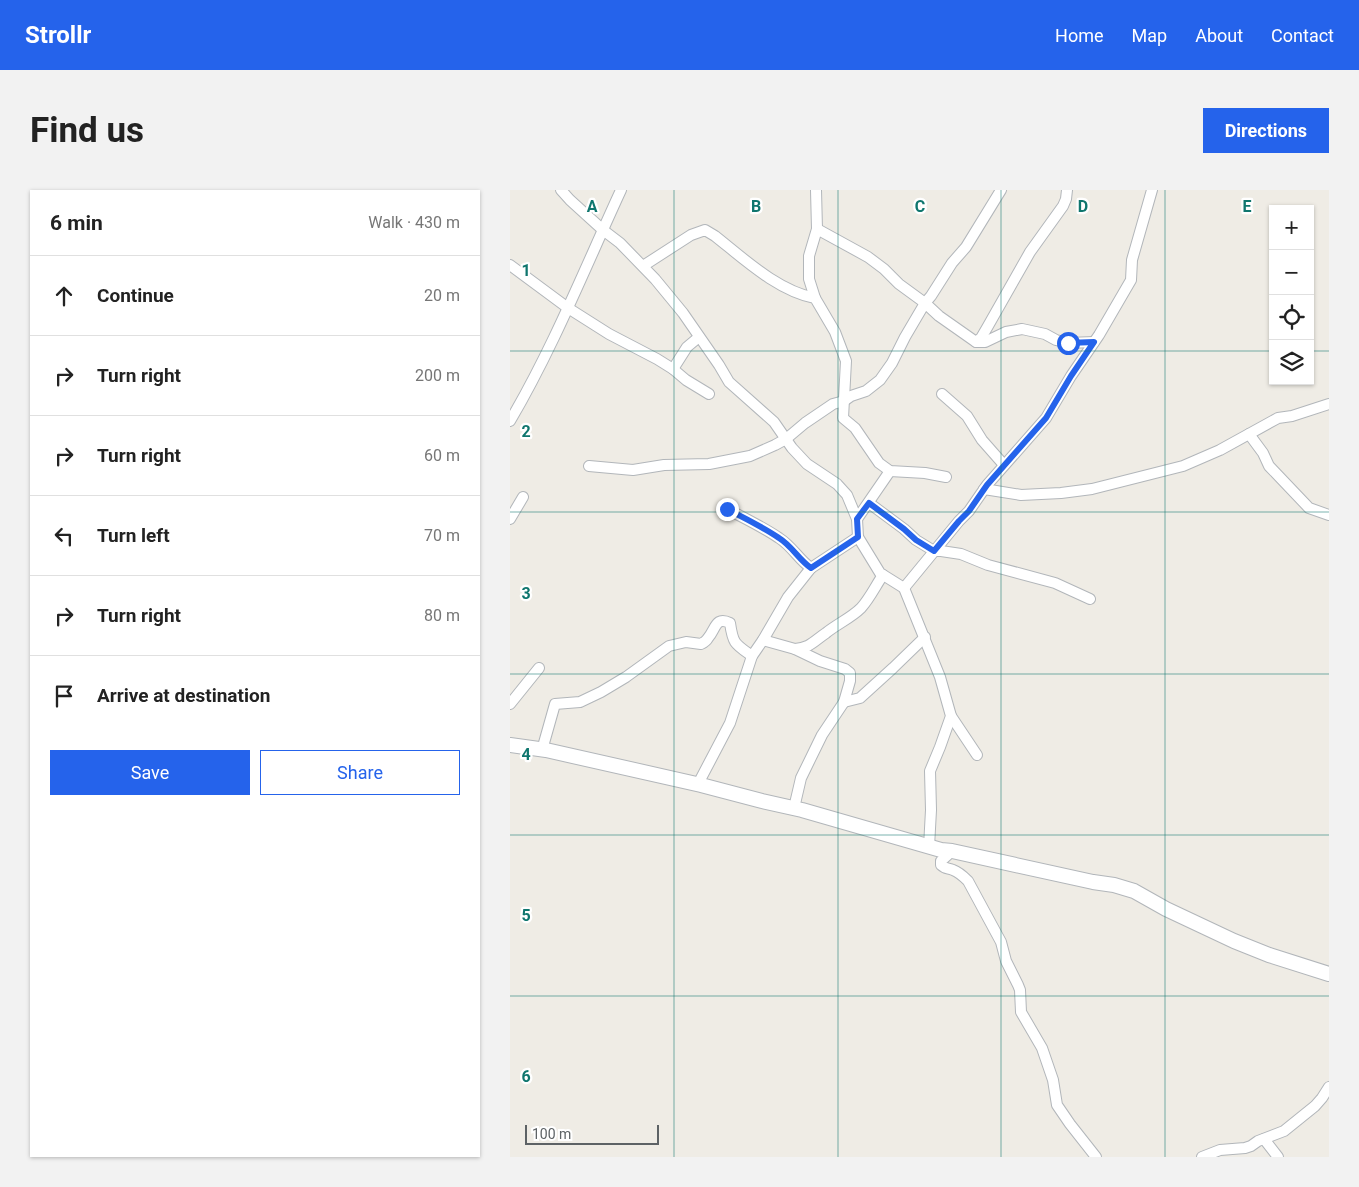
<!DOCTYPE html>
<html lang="en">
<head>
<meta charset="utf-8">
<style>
  body { margin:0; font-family:Roboto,sans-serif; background:#f2f2f2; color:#222 }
  .controls { position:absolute; right:15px; top:15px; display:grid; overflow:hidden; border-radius:0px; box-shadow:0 1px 4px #0004 }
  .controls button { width:45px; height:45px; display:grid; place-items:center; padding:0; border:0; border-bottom:1px solid #e0e0e0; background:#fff; color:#222; font:25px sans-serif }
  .scale { position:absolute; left:15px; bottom:12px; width:134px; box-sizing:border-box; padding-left:5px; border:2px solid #5d6265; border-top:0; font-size:14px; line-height:18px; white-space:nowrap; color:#5d6265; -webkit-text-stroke:4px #fff; paint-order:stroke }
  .stop { position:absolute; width:15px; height:15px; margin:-11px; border:4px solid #2563eb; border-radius:50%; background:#fff }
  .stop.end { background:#2563eb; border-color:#fff; box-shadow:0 1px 5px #0008 }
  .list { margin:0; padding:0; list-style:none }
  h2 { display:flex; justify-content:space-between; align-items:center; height:65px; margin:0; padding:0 20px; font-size:21px }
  h2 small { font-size:16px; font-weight:400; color:#767676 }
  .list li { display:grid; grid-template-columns:32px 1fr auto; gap:15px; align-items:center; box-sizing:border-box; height:80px; padding:0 20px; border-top:1px solid #e0e0e0 }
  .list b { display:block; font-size:19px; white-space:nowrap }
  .list em { font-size:16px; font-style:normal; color:#767676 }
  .actions { display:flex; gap:10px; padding:15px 20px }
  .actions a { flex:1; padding:11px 0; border:1px solid #2563eb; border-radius:0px; text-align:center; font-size:18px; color:#2563eb }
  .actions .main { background:#2563eb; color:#fff }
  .icon { flex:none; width:28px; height:28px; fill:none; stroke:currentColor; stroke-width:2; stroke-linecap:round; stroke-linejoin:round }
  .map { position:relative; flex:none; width:819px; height:967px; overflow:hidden; border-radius:0px }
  header { display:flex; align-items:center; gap:30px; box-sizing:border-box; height:70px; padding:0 25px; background:#2563eb; color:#fff }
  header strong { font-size:24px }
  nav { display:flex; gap:28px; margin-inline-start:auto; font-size:18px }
  .intro { display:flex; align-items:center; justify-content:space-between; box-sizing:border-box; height:120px; padding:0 30px }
  h1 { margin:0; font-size:35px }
  .button { padding:12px 22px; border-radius:0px; background:#2563eb; color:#fff; font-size:18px; font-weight:700 }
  main { display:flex; gap:30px; padding:0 30px }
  aside { flex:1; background:#fff; border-radius:0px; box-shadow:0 1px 4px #0004 }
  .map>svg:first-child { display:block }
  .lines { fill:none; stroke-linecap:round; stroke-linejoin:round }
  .minor-casing { stroke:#b2b6ba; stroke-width:12 }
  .tertiary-casing { stroke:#b2b6ba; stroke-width:16 }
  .minor { stroke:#fff; stroke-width:10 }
  .tertiary { stroke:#fff; stroke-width:14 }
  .route { stroke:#2563eb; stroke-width:6 }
  .grid { fill:none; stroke:#0f766e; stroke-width:1; stroke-opacity:0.55 }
  .grid-label { font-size:16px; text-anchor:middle; font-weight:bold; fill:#0f766e; stroke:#fff; stroke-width:4.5; stroke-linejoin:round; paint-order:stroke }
</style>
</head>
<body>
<header>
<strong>Strollr</strong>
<nav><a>Home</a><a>Map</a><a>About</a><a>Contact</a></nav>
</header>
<div class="intro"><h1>Find us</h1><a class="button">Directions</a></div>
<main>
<aside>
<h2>6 min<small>Walk · 430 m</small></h2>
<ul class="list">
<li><svg class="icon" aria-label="ahead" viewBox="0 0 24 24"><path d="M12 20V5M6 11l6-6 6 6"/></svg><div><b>Continue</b></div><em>20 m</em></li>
<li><svg class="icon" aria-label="right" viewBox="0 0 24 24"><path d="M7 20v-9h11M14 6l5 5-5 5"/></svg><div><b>Turn right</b></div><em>200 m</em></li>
<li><svg class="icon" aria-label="right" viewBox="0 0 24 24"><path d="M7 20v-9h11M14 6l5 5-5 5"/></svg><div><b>Turn right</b></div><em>60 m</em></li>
<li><svg class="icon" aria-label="left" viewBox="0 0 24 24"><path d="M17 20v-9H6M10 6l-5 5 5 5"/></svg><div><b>Turn left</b></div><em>70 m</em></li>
<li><svg class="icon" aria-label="right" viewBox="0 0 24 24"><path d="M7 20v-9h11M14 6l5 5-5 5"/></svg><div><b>Turn right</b></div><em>80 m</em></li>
<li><svg class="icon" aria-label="arrive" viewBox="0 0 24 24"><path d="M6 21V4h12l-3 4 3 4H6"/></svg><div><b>Arrive at destination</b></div></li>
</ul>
<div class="actions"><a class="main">Save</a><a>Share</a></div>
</aside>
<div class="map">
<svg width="819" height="967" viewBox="0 0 819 967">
  <rect width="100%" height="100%" fill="#efece5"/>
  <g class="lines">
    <g class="minor-casing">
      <g id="minor">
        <path d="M51 0 60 10 93 40 110 53 145 89 173 123 209 175 219 192 264 232 282 258 297 274 327 294 337 305 347 329 348 347 370 383 394 398 430 487 441 526 430 557 420 581 421 620 419 657"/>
        <path d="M307 39 358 67 374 79 389 94 415 113 429 126 466 152H475L496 142 512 139 535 144 546 150 558 153 584 152"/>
        <path d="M0 75 58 118 99 144 147 169 163 179 176 190 199 204"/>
        <path d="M133 76 181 45 195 40 205 46C234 69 268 101 305 108L325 142 336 171 333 228 345 238 369 273 380 281 415 283 436 287"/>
        <path d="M305 108 299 89V66L307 39 306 0"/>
        <path d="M466 152 471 148 478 136 520 62 553 16 556 9 557 0"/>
        <path d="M163 179 177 157 189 147"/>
        <path d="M432 204 457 226 472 250 494 275"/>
        <path d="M0 231C43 158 75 78 111 0"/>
        <path d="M739 244 753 263 759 276 799 318 819 325"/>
        <path d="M79 276 123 280 154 275 199 274 240 266 265 255 276 249 295 233 323 214 334 211 341 206 356 201 370 190 382 173 395 147 415 113 421 106 442 73 456 57 491 0"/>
        <path d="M474 299 511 305 551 303 582 299 673 276 710 260 768 228 782 226 819 214"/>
        <path d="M359 313 394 339 406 350 424 361H431L451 364 478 375 545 393 580 409"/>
        <path d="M0 329 13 307"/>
        <path d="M347 329 380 281"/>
        <path d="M301 378 348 347"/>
        <path d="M394 398 449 331 459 321 477 295 536 228 561 186 589 145 621 90 622 70 642 0"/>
        <path d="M253 450 285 459 310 471 335 479 340 483V491L334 512 312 545 291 588 284 618"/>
        <path d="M285 459C300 458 304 451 316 443 327 434 341 428 351 418 360 408 366 395 373 385"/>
        <path d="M334 512 350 508 383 478 415 447"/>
        <path d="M0 514 29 478"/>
        <path d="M441 526 467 565"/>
        <path d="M32 560 45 514 70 512 91 502 116 487 159 456 176 452 191 454C193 453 197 450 198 448 206 439 205 426 220 433 223 454 225 454 242 466"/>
        <path d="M188 594 220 533 242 466 253 450 278 407 301 378C289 370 282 356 269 348 253 337 234 328 217 319"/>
        <path d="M442 661 431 671V675C435 679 438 678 443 680 449 682 453 686 458 691L491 752 496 771 508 795 510 800 511 822 532 858 543 890 547 915 560 934 586 967"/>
        <path d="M754 949 768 967"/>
        <path d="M692 967 710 960 735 958 741 956 748 951 774 941 805 916 812 908 819 897"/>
      </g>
    </g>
    <g class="tertiary-casing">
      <path id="tertiary" d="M0 555 36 560 191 595 252 611 292 620 431 660 442 661 583 692 604 695 624 701 656 719 724 751 759 765 819 784"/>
    </g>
    <use href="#minor" class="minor"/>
    <use href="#tertiary" class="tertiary"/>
  </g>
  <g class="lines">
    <path class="route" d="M217 319C234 328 253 337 269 348 282 356 289 370 301 378L348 347 347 329 359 313 394 339 406 350 424 361 449 331 459 321 477 295 536 228 561 186 584 152 558 153"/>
  </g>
  <path class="grid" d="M164 0V967M328 0V967M491 0V967M655 0V967M0 161H763M800 161H819M0 322H819M0 484H819M0 645H819M0 806H819"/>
  <g class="grid-label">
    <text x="82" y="22">A</text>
    <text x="246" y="22">B</text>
    <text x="410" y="22">C</text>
    <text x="573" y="22">D</text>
    <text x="737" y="22">E</text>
    <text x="16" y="86">1</text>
    <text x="16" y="247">2</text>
    <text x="16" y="409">3</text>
    <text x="16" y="570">4</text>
    <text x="16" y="731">5</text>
    <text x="16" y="892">6</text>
  </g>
</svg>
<div class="controls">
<button>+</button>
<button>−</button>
<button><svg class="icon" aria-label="locate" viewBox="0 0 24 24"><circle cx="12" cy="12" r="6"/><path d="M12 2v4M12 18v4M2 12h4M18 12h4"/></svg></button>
<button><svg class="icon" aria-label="layers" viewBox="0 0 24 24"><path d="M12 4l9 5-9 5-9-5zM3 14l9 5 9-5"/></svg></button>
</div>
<div class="scale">100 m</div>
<div class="stop" style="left:558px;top:153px"></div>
<div class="stop end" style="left:217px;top:319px"></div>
</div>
</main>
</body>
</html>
